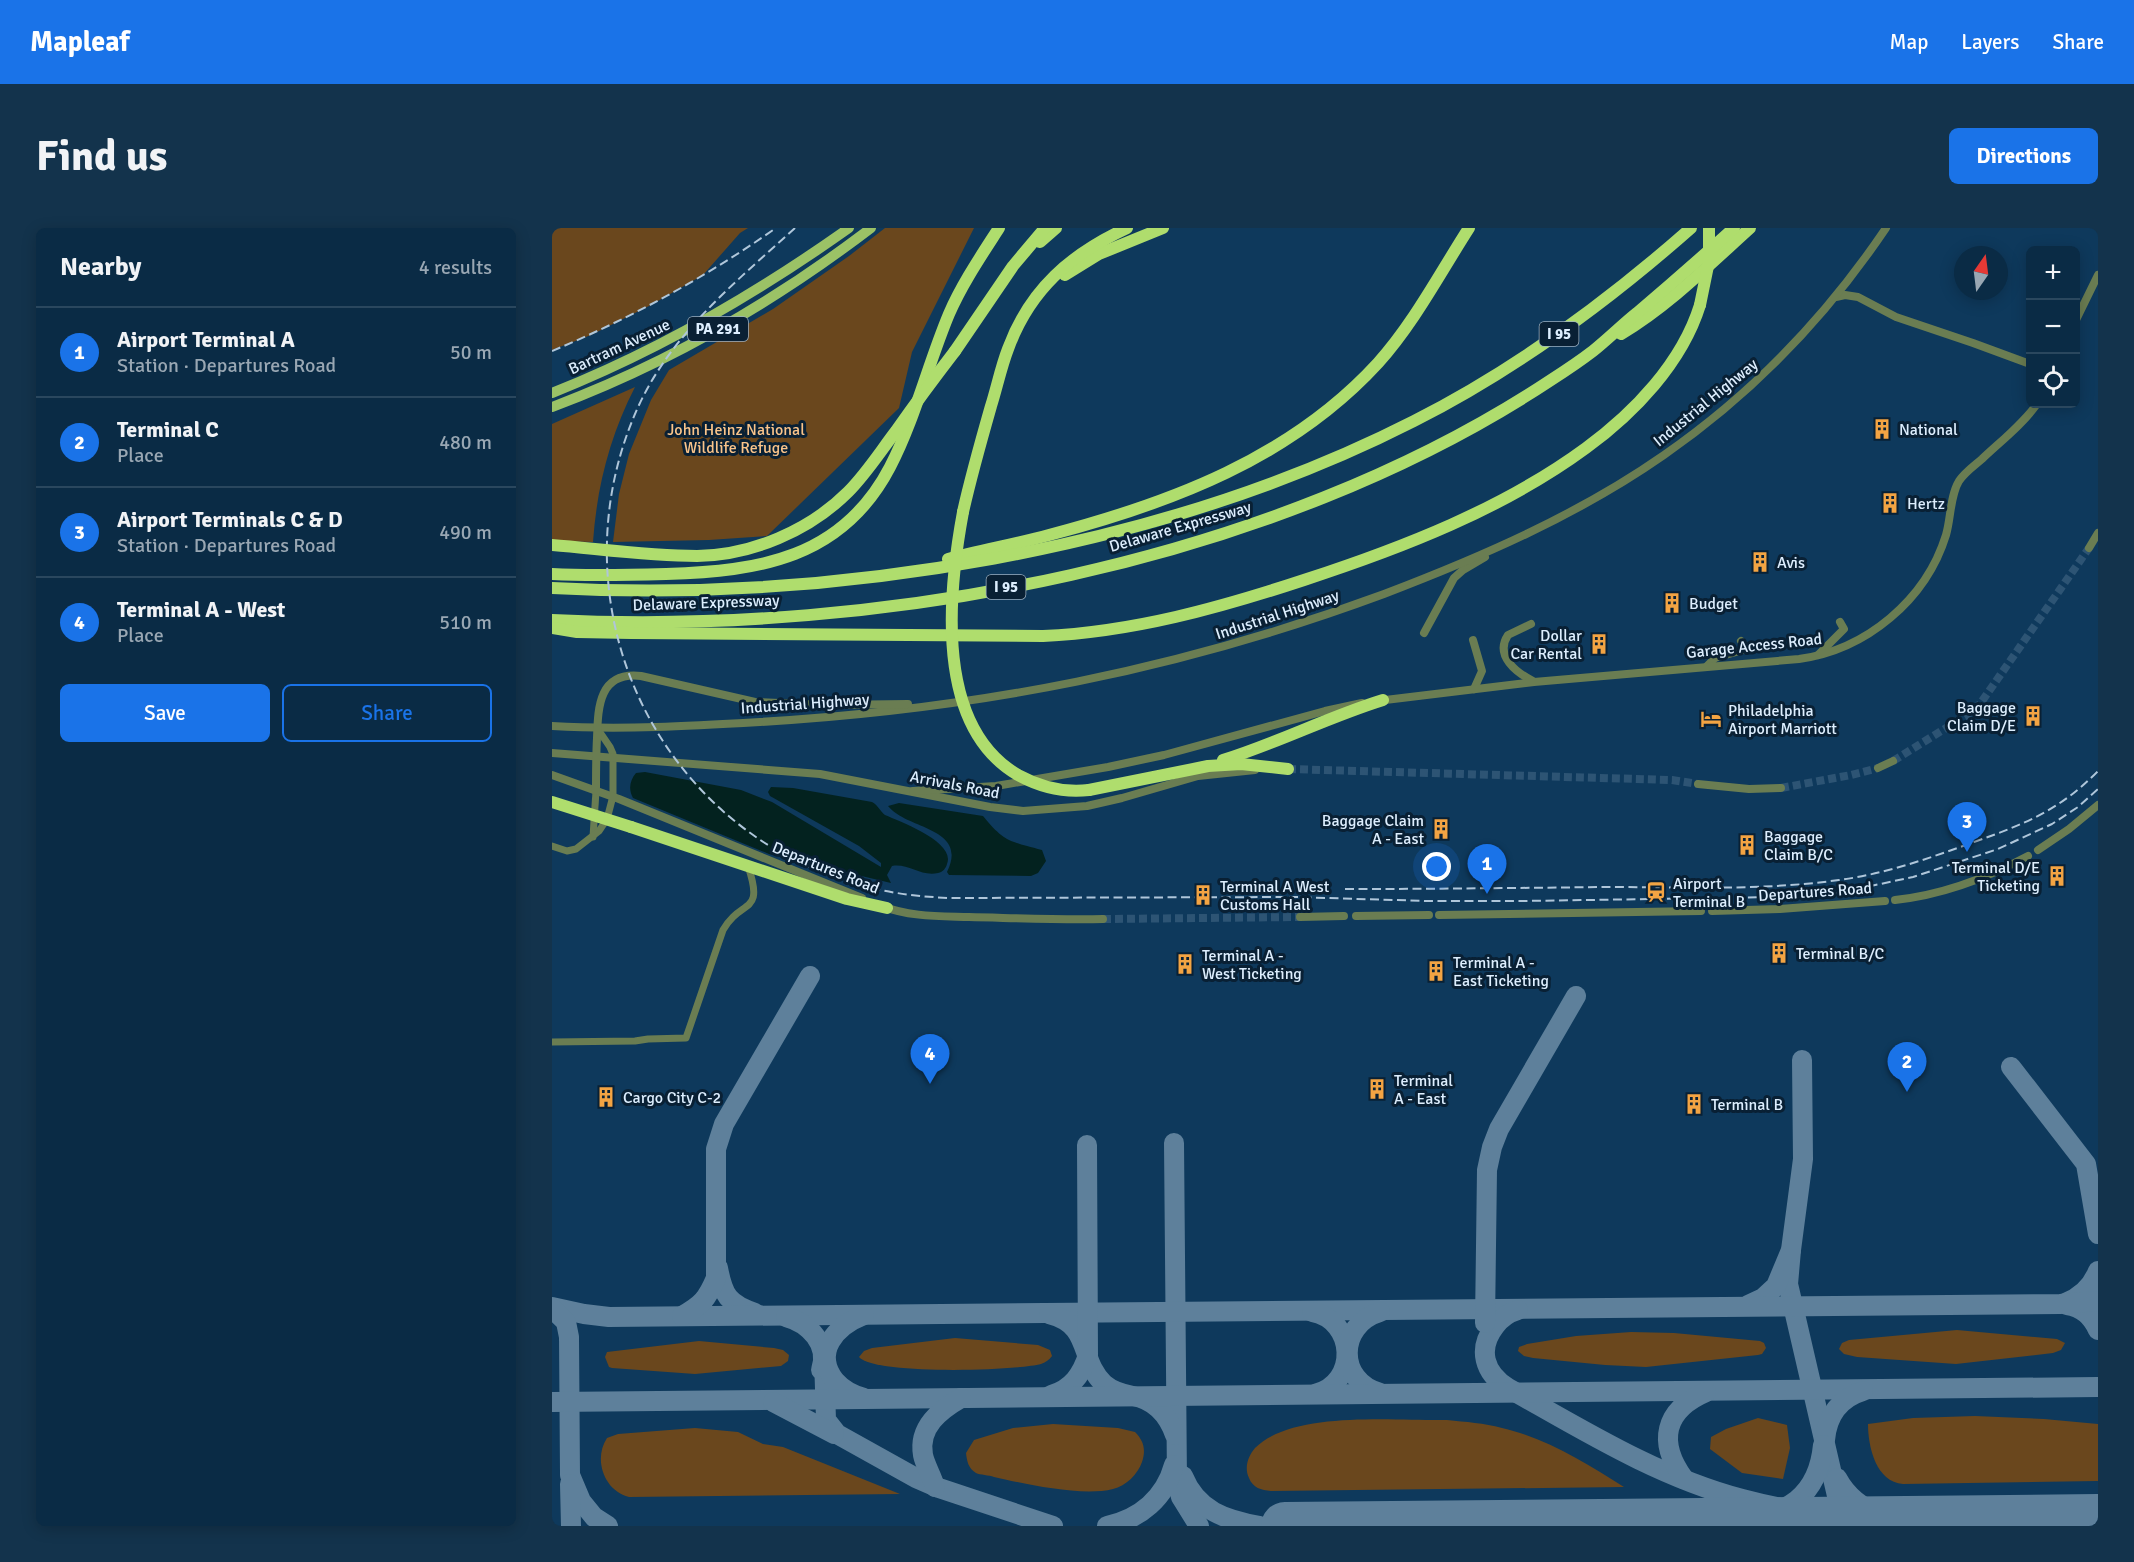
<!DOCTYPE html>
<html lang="en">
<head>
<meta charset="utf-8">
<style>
  body { margin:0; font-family:Signika,sans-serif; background:#13334c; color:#f1f3f6 }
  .controls { position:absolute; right:18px; top:18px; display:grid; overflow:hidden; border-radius:9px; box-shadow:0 3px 15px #0003 }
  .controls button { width:54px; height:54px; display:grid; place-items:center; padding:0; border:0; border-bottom:2px solid #2a475e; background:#0a2b45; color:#f1f3f6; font:30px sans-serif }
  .compass { position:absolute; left:1402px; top:18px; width:54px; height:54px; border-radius:50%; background:#0a2b45; box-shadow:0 3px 15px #0003; rotate:14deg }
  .you { position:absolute; left:885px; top:639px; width:21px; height:21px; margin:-15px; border:4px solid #fff; border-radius:50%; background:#1a73e8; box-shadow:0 0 0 9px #1a73e833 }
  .badge { display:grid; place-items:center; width:39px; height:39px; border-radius:50%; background:#1a73e8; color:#fff; font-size:20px; font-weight:700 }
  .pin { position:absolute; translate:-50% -50px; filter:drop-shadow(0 2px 3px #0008) }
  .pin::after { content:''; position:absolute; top:32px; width:21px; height:18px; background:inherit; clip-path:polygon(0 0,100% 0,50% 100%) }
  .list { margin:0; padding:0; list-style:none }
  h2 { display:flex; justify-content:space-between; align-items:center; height:78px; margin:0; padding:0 24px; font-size:26px }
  h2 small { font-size:20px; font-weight:400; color:#99a7b3 }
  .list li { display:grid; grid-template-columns:39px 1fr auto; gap:18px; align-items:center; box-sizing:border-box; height:90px; padding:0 24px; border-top:2px solid #2a475e }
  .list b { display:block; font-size:22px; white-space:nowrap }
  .list p { margin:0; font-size:20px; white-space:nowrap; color:#99a7b3 }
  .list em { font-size:20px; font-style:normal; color:#99a7b3 }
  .actions { display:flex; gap:12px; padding:18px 24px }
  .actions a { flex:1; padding:14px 0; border:2px solid #1a73e8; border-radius:9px; text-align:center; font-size:21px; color:#1a73e8 }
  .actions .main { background:#1a73e8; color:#fff }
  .icon { flex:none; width:33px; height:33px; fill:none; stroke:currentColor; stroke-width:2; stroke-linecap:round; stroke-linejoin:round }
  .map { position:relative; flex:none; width:1546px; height:1298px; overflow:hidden; border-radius:9px }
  header { display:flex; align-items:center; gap:36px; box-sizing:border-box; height:84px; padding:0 30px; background:#1a73e8; color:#fff }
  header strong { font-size:28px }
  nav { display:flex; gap:33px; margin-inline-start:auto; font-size:21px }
  .intro { display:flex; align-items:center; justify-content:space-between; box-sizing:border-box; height:144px; padding:0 36px }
  h1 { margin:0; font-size:42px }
  .button { padding:15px 27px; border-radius:9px; background:#1a73e8; color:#fff; font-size:21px; font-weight:700 }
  main { display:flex; gap:36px; padding:0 36px }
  aside { flex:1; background:#0a2b45; border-radius:9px; box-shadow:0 3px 15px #0003 }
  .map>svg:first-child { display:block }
  .green { fill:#6a471d }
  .water { fill:#03221f }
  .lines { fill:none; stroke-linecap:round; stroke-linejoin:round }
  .taxiway { stroke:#5e809b; stroke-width:20 }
  .runway { stroke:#5e809b; stroke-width:48 }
  .tertiary-tunnel { stroke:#2d5474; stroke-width:8; stroke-dasharray:8 4; stroke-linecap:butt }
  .minor { stroke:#6a7d52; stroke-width:7 }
  .tertiary { stroke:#6a7d52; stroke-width:8 }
  .primary { stroke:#9bc266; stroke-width:10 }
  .motorway { stroke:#afdd6d; stroke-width:12 }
  .rail { stroke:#afc6da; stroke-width:2; stroke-dasharray:9 4.5; stroke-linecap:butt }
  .motorway-bridge { stroke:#afdd6d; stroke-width:12 }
  .labels { text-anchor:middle; stroke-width:6; stroke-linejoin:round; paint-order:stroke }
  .shield { fill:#092034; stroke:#9db0c1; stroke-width:1.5 }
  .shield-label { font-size:15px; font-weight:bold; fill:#ddeefe }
  .street-label { font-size:16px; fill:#ddeefe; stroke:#092034 }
  .park-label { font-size:16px; fill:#fac48a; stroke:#092034 }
  .poi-label { font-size:16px; fill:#ddeefe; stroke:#092034; text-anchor:start }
</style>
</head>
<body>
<header>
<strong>Mapleaf</strong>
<nav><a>Map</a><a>Layers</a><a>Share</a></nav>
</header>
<div class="intro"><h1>Find us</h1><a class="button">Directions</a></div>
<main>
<aside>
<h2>Nearby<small>4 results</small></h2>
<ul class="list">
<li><span class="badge">1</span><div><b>Airport Terminal A</b><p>Station · Departures Road</p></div><em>50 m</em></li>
<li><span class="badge">2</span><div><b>Terminal C</b><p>Place</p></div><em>480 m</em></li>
<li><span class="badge">3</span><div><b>Airport Terminals C &amp; D</b><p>Station · Departures Road</p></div><em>490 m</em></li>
<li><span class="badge">4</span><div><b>Terminal A - West</b><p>Place</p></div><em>510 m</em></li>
</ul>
<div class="actions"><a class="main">Save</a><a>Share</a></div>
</aside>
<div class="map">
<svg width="1546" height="1298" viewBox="0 0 1546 1298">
  <rect width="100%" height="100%" fill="#0e395c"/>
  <g class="green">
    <path d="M0 0H196L188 5 151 47 99 77 39 107 0 122Z"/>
    <path d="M333 0H422L360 124 347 180 215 308 157 312 61 314 67 266 77 226 99 172 117 142 221 81 297 28Z"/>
    <path d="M83 159C58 208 45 258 41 314L0 313V196Z"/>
    <path d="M1405 1102 1505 1111 1513 1115 1509 1122 1501 1125 1404 1136 1305 1129 1292 1126 1287 1121 1290 1115 1297 1112Z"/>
    <path d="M1079 1104 1122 1105 1208 1113 1212 1115 1214 1120 1210 1126 1206 1127 1094 1139 1053 1137 981 1130 972 1128 966 1123 967 1119 975 1116 1024 1108Z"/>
    <path d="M403 1110 486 1117 498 1122 500 1128C497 1132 494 1134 489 1136 463 1143 322 1147 307 1129L312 1123 320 1120Z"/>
    <path d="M147 1113 222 1120 231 1122 237 1127 236 1133 229 1138 143 1146 60 1140 57 1139 53 1129 55 1124Z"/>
    <path d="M1423 1188 1492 1191 1546 1196V1253L1351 1256C1324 1254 1316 1219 1316 1196L1361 1190Z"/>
    <path d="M1206 1190 1235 1197 1238 1220 1231 1251 1190 1245 1158 1221 1159 1209 1174 1201Z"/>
    <path d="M895 1192C914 1194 932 1195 950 1200 994 1210 1034 1235 1072 1259L719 1263C709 1262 701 1260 697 1250 692 1240 696 1228 703 1220 741 1182 843 1193 895 1192Z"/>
    <path d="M501 1196 566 1200 583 1204C592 1213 594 1222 590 1234 586 1246 574 1258 561 1261 530 1269 473 1256 442 1249 437 1247 428 1247 424 1245 416 1240 415 1233 414 1225L422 1212 461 1200Z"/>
    <path d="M143 1200 186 1204 211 1216 231 1219 348 1266 77 1269C52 1263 41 1231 55 1210L66 1206Z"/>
  </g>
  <g class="water">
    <path d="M93 544 189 562 220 574 329 639V635L307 618 218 568 216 564 219 559 241 560 320 574C326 577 328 583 333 587 349 594 404 614 395 636 394 640 391 644 386 645 369 649 356 635 340 638L335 647 339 655 217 626 81 570C76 561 78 552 84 545Z"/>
    <path d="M347 575 431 588C453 615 458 613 490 622L494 633 486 645 479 648 397 647 395 644C417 599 355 602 336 578Z"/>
  </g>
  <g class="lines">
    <g class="taxiway">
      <path d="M1459 839 1534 936 1546 1006"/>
      <path d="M622 915 625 1254 629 1269 647 1298"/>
      <path d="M1239 1022 1236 1056 1292 1298"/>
      <path d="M166 1040C171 1067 176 1076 203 1085"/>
      <path d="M1513 1075C1529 1069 1540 1058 1546 1043"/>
      <path d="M1196 1077 1211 1070 1224 1058 1239 1022 1251 931 1250 832"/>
      <path d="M1515 1077C1530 1079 1540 1088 1546 1102"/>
      <path d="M0 1079 32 1086 57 1089 1508 1076 1546 1073"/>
      <path d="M0 1080 14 1094 17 1109 18 1247 29 1273 42 1289 56 1298"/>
      <path d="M966 1082C956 1085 949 1090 943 1098 925 1121 932 1145 956 1160 1031 1202 1106 1249 1190 1271 1245 1286 1301 1289 1357 1292"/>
      <path d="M760 1084C804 1092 807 1155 763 1166"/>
      <path d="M828 1084C785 1097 785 1153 828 1165"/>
      <path d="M497 1086C541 1097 526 1132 552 1156 560 1163 570 1166 581 1168 603 1172 616 1187 623 1207"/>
      <path d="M130 1088C150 1077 155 1071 164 1050V921L172 896 258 748"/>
      <path d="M234 1089C257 1095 278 1117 269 1142"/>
      <path d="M933 1095 935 942 940 919 947 901 1024 768"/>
      <path d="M272 1130 274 1192 285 1206 364 1250 387 1260 501 1298"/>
      <path d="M499 1167C520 1161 530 1146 536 1127L535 917"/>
      <path d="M312 1170C300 1167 291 1162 283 1153 260 1124 284 1098 312 1087"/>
      <path d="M0 1174 1546 1159"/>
      <path d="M221 1174 282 1206"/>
      <path d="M1273 1212C1275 1188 1288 1170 1311 1163"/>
      <path d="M631 1248C645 1283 674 1292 708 1298"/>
      <path d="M1285 1250C1295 1269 1311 1281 1331 1288"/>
      <path d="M1132 1251C1105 1214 1112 1182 1154 1164"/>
      <path d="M18 1256 19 1298"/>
      <path d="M383 1259C380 1248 373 1237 371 1227 366 1199 388 1182 409 1170"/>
      <path d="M1188 1294C1234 1285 1266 1270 1271 1217"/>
      <path d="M555 1298C588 1291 613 1270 622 1237"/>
    </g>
    <path class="runway" d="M733 1298 1546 1290"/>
    <g class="tertiary-tunnel">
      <path d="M1341 533 1415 487 1428 476 1537 320"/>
      <path d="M736 541 1120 552 1146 556"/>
      <path d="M1229 560 1299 547 1326 540"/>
      <path d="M551 691 748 689"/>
    </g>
    <g class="minor">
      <path d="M41 609 44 563"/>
      <path d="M0 618 15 623 24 621 47 603 55 591 61 568V526L58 519 45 500"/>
      <path d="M0 814 83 813 96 811 134 810 171 702C189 670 213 688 196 638"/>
    </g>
    <g class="tertiary">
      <path d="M1284 69 1293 67 1306 69 1344 89 1421 115 1478 136"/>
      <path d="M1524 92 1546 47"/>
      <path d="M1537 320 1546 305"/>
      <path d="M979 396 956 407C942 428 965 445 981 453"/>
      <path d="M872 405 902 350 911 342 933 329"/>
      <path d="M921 412 930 443 922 461"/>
      <path d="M1266 427 1292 401 1288 394"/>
      <path d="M1155 438 1163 430 1191 422 1193 418 1189 413"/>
      <path d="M825 473 982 454 1247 431C1314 422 1374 372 1394 307 1399 290 1398 268 1407 253 1413 244 1422 238 1430 231 1449 213 1470 197 1485 176"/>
      <path d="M0 498C69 502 139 498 208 494 426 481 627 442 832 366 929 329 1026 287 1112 227 1200 166 1274 89 1334 0"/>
      <path d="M0 525 268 546 438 579 471 583 535 578 570 570 646 548 703 542"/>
      <path d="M1326 540 1341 533"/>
      <path d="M0 547 67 571 310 670"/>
      <path d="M1146 556 1197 561 1229 560"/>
      <path d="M44 563C44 545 44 528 45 510 46 481 46 443 89 448L203 474 274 477 356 476"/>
      <path d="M361 563 444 558 556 539 612 527 773 483 810 475"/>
      <path d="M1486 622 1517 601 1546 577"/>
      <path d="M1343 672C1390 667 1435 650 1476 628"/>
      <path d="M330 678C357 689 389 688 417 689 462 690 506 692 551 691"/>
      <path d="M1160 683 1228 681 1333 673"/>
      <path d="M887 687 1149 683"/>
      <path d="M804 688 877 687"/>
      <path d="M748 689 792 688"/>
    </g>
    <g class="primary">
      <path d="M0 165C106 123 204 66 297 0"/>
      <path d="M0 179C115 136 222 74 319 0"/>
    </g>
    <g class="motorway">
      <path d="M488 14 504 0"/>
      <path d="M513 47 547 26 611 0"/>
      <path d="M1069 106C1116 78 1157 37 1198 0"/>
      <path d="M403 123 461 38 493 0"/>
      <path d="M411 284C419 248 429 213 439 178 445 159 449 139 456 121 478 61 519 26 575 0"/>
      <path d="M396 331C430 322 464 316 497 307 619 275 739 230 826 135 862 95 888 45 917 0"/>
      <path d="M0 346C38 348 76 347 114 346 207 343 290 331 338 239 363 191 376 136 397 86 410 56 429 28 447 0"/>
      <path d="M0 360C282 375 609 322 862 193 963 142 1054 75 1139 0"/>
      <path d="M0 392C330 408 721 336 999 152 1013 143 1028 133 1041 123 1056 111 1070 97 1085 85 1118 57 1150 29 1182 0"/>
      <path d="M0 400 25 404 79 405 491 408C581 404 667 380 752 352 850 320 951 281 1034 220 1082 185 1130 135 1148 77"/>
      <path d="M671 532C726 515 776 489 831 472"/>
      <path d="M537 562 656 538 689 536 736 541"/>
      <path d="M79 599 295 671 335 680"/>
    </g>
    <g class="rail">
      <path d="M243 0C185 53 121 104 87 177 6 353 83 562 261 641 304 660 350 668 397 670L742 669 875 673H972L1225 669 1286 665 1361 649 1446 621 1500 596 1526 579 1546 561"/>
      <path d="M0 123C79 90 154 49 224 0"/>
      <path d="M793 661C879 661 965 660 1051 659 1129 659 1209 663 1287 652 1333 646 1378 630 1422 614 1473 596 1508 582 1546 543"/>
    </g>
    <g class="motorway-bridge">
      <path d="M1148 77 1157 33V0"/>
      <path d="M411 284C396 365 382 498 466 547 488 559 512 565 537 562"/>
      <path d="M0 317C48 321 97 328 145 328 200 327 257 303 296 264 314 246 328 224 344 203 363 176 383 149 403 123"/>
      <path d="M0 574 79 599"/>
    </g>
  </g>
  <defs>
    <g id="building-bare" transform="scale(1.62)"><path d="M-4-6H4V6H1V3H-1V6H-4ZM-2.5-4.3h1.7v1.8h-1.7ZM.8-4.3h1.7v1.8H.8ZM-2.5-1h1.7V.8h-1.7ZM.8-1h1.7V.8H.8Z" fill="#f3a443" stroke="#092034" stroke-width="2.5" paint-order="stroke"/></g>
    <g id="hotel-bare" transform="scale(1.62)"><path d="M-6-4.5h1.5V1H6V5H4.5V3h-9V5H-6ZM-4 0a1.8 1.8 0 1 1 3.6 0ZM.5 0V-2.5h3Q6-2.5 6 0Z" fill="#f3a443" stroke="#092034" stroke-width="2.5" paint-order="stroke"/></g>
    <g id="station-bare" transform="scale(1.62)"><path d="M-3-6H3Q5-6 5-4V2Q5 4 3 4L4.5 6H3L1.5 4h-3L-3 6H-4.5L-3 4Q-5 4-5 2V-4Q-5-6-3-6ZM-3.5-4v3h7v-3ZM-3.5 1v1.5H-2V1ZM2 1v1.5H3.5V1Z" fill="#f3a443" stroke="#092034" stroke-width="2.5" paint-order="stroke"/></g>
  </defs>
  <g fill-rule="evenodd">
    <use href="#building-bare" x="1330" y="201"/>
    <use href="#building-bare" x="1338" y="275"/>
    <use href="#building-bare" x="1208" y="334"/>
    <use href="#building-bare" x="1120" y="375"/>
    <use href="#building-bare" x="1047" y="416"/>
    <use href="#building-bare" x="1481" y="488"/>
    <use href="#hotel-bare" x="1159" y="491"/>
    <use href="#building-bare" x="889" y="601"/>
    <use href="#building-bare" x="1195" y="617"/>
    <use href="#building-bare" x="1505" y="648"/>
    <use href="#station-bare" x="1104" y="664"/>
    <use href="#building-bare" x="651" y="667"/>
    <use href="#building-bare" x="1227" y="725"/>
    <use href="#building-bare" x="633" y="736"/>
    <use href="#building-bare" x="884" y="743"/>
    <use href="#building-bare" x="825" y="861"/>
    <use href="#building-bare" x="54" y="869"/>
    <use href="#building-bare" x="1142" y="876"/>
  </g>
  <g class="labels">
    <g class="shield">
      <rect x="136" y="89" width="60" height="24" rx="4.5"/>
      <rect x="987.5" y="94" width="39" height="24" rx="4.5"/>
      <rect x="434.5" y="347" width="39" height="24" rx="4.5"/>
    </g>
    <g class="shield-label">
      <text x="166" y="106">PA 291</text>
      <text x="1007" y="111">I 95</text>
      <text x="454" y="364">I 95</text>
    </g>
    <g class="street-label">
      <text transform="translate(67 118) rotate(-25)" y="6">Bartram Avenue</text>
      <text transform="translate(1153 174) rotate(-39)" y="6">Industrial Highway</text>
      <text transform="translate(628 298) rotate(-16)" y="6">Delaware Expressway</text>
      <text transform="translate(154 374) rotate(-2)" y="6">Delaware Expressway</text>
      <text transform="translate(725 386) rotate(-18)" y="6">Industrial Highway</text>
      <text transform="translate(1202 417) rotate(-6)" y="6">Garage Access Road</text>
      <text transform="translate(253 475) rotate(-4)" y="6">Industrial Highway</text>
      <text transform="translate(403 556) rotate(11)" y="6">Arrivals Road</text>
      <text transform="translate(274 639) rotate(22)" y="6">Departures Road</text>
      <text transform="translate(1263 663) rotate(-4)" y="6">Departures Road</text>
    </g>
    <g class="park-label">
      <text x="184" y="207">John Heinz National<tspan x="184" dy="18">Wildlife Refuge</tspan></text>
    </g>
    <g class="poi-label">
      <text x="1347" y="207">National</text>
      <text x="1355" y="281">Hertz</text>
      <text x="1225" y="340">Avis</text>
      <text x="1137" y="381">Budget</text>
      <text x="1030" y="413" text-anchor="end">Dollar<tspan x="1030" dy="18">Car Rental</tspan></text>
      <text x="1464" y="485" text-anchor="end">Baggage<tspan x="1464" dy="18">Claim D/E</tspan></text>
      <text x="1176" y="488">Philadelphia<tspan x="1176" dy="18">Airport Marriott</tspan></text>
      <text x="872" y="598" text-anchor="end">Baggage Claim<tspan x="872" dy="18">A - East</tspan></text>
      <text x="1212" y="614">Baggage<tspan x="1212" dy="18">Claim B/C</tspan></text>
      <text x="1488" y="645" text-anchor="end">Terminal D/E<tspan x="1488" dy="18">Ticketing</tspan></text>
      <text x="1121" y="661">Airport<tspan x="1121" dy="18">Terminal B</tspan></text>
      <text x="668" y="664">Terminal A West<tspan x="668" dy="18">Customs Hall</tspan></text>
      <text x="1244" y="731">Terminal B/C</text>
      <text x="650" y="733">Terminal A -<tspan x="650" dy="18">West Ticketing</tspan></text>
      <text x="901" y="740">Terminal A -<tspan x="901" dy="18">East Ticketing</tspan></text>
      <text x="842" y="858">Terminal<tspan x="842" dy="18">A - East</tspan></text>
      <text x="71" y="875">Cargo City C-2</text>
      <text x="1159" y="882">Terminal B</text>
    </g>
  </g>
</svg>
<div class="controls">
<button>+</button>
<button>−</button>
<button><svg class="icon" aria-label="locate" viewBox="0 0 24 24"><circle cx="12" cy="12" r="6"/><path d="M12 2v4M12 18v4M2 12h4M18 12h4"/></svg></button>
</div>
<svg class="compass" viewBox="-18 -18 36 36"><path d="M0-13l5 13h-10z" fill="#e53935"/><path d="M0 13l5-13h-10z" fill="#99a7b3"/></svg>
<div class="you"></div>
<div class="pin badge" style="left:935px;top:666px">1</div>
<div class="pin badge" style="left:1355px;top:864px">2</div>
<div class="pin badge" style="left:1415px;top:624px">3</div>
<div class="pin badge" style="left:378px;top:856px">4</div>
</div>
</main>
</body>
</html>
